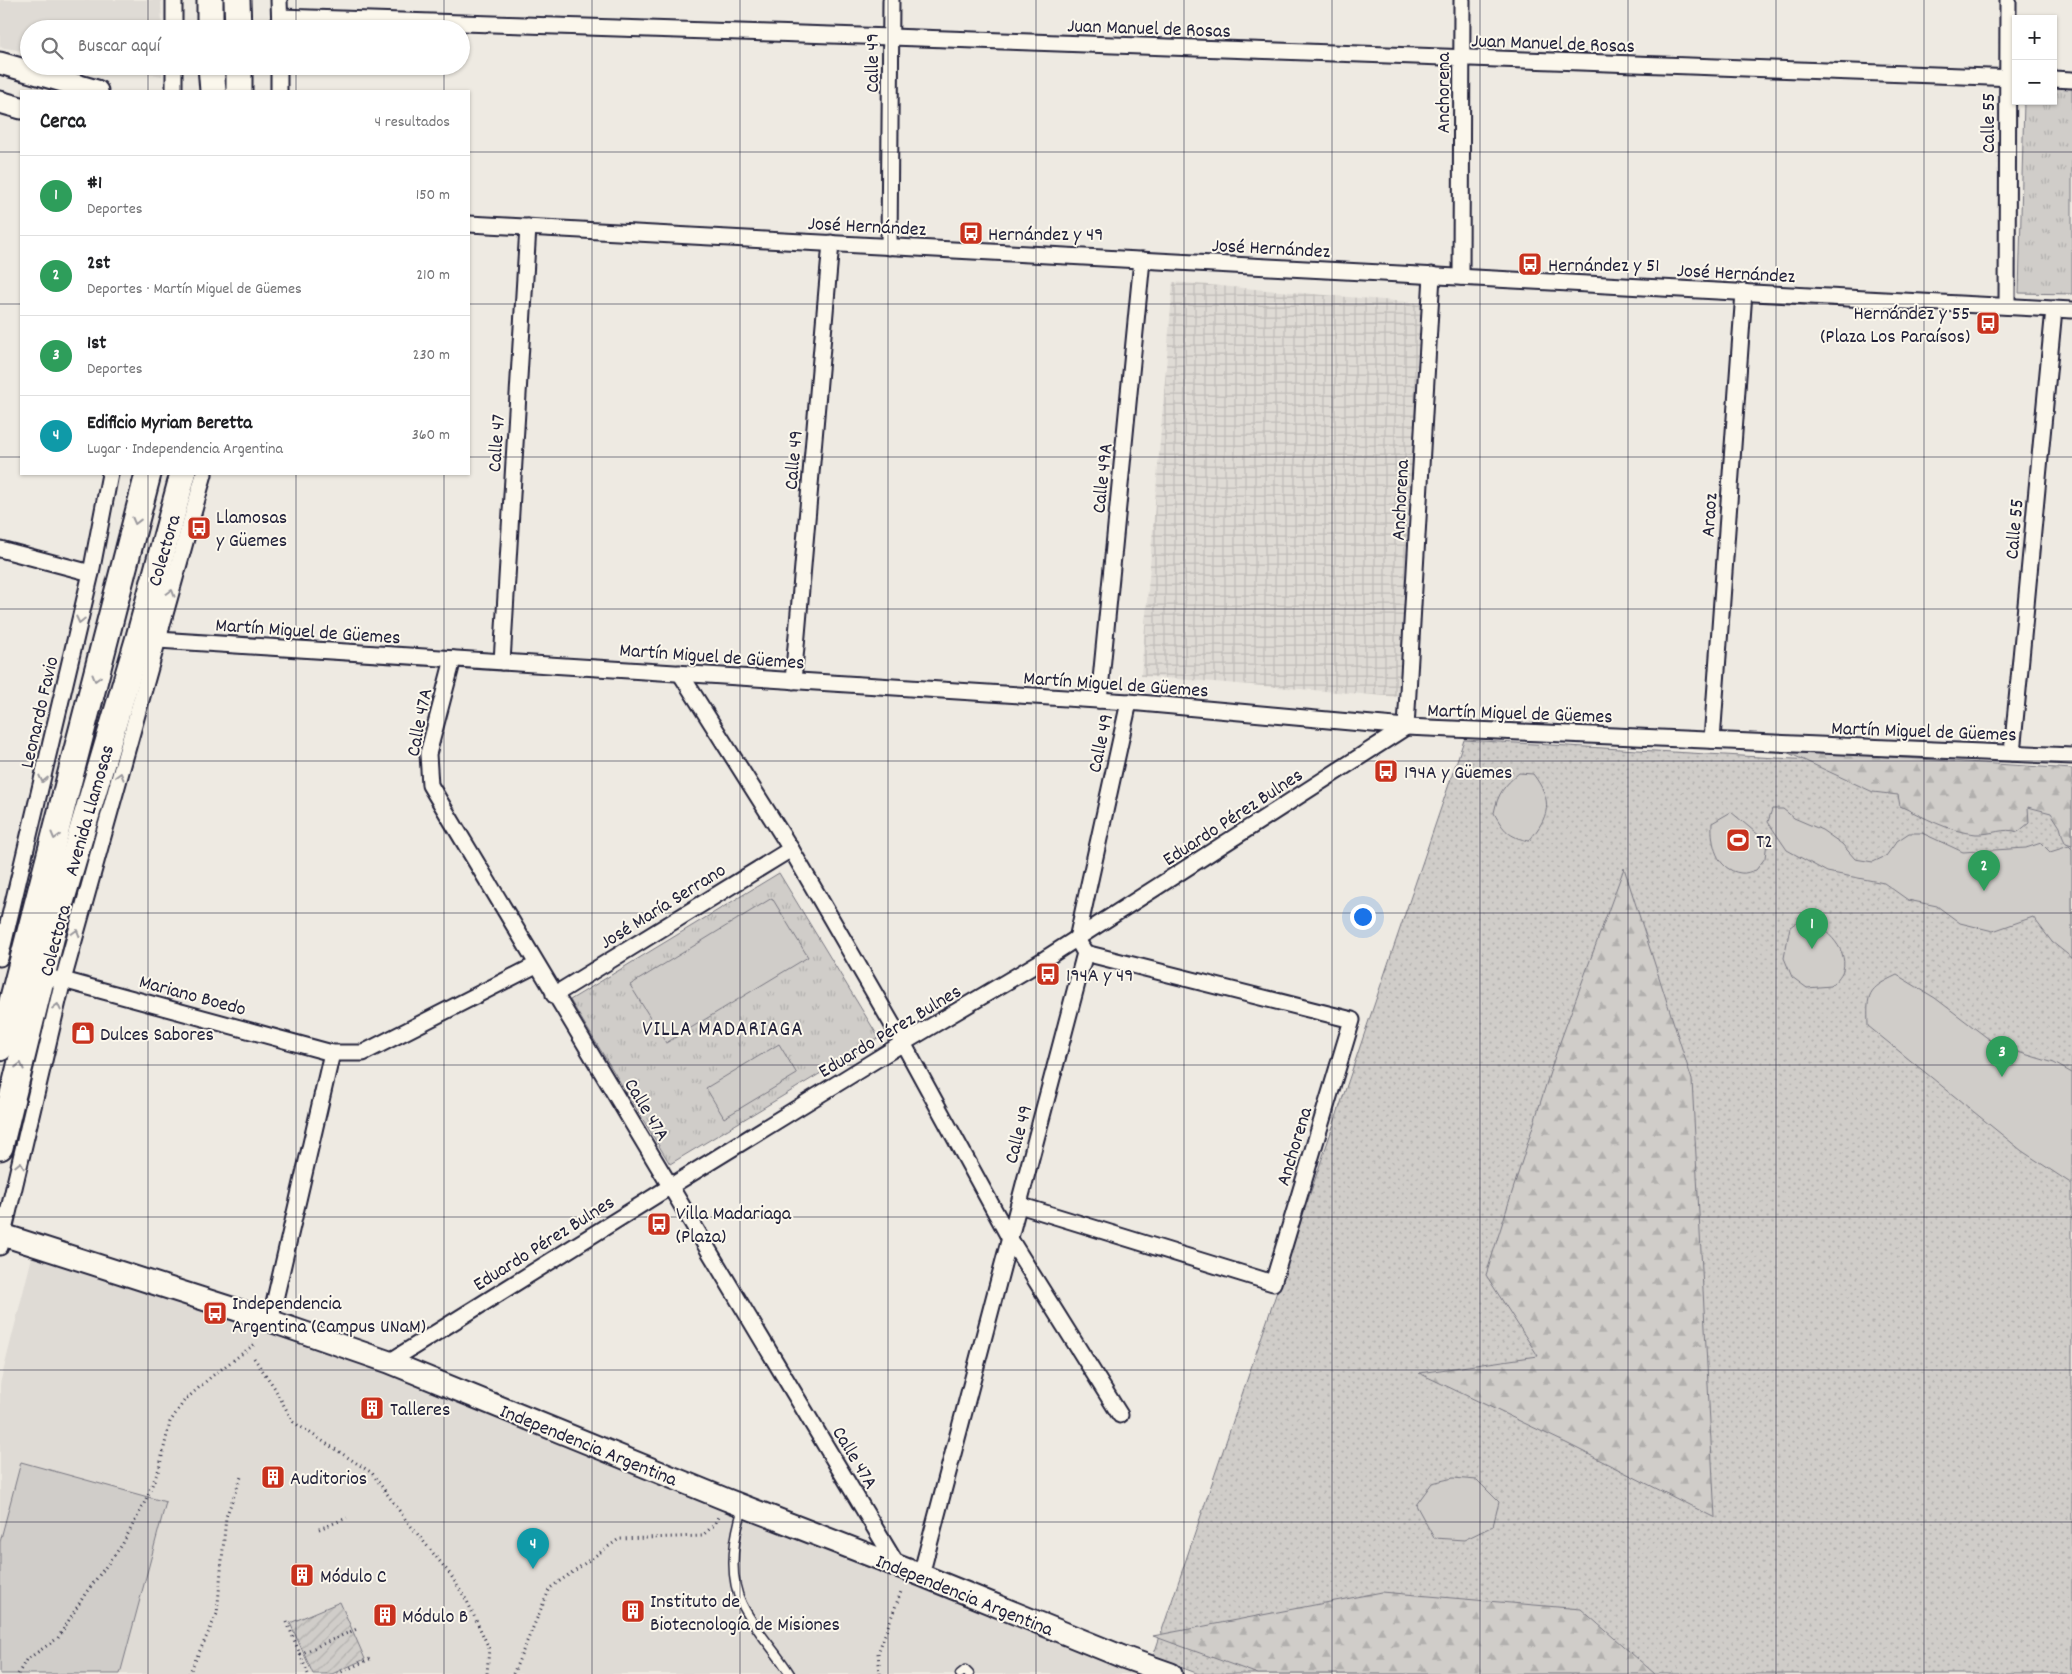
<!DOCTYPE html>
<html lang="es">
<head>
<meta charset="utf-8">
<style>
  body { margin:0; font-family:Dekko,sans-serif; background:#f6f6f6; color:#202124 }
  .controls { position:absolute; right:15px; top:15px; display:grid; overflow:hidden; border-radius:0px; box-shadow:0 1px 4px #0004 }
  .controls button { width:45px; height:45px; display:grid; place-items:center; padding:0; border:0; border-bottom:1px solid #e0e0e0; background:#fff; color:#202124; font:25px sans-serif }
  .you { position:absolute; left:1362px; top:916px; width:18px; height:18px; margin:-12px; border:4px solid #fff; border-radius:50%; background:#1a73e8; box-shadow:0 0 0 8px #1a73e833 }
  .badge { display:grid; place-items:center; width:32px; height:32px; border-radius:50%; background:#7c3aed; color:#fff; font-size:16px; font-weight:700 }
  .pin { position:absolute; translate:-50% -41px; filter:drop-shadow(0 1px 2px #0008) }
  .pin::after { content:''; position:absolute; top:26px; width:18px; height:15px; background:inherit; clip-path:polygon(0 0,100% 0,50% 100%) }
  .list { margin:0; padding:0; list-style:none }
  h2 { display:flex; justify-content:space-between; align-items:center; height:65px; margin:0; padding:0 20px; font-size:21px }
  h2 small { font-size:16px; font-weight:400; color:#757577 }
  .list li { display:grid; grid-template-columns:32px 1fr auto; gap:15px; align-items:center; box-sizing:border-box; height:80px; padding:0 20px; border-top:1px solid #e0e0e0 }
  .list b { display:block; font-size:19px; white-space:nowrap }
  .list p { margin:0; font-size:16px; white-space:nowrap; color:#757577 }
  .list em { font-size:16px; font-style:normal; color:#757577 }
  .icon { flex:none; width:28px; height:28px; fill:none; stroke:currentColor; stroke-width:2; stroke-linecap:round; stroke-linejoin:round }
  .map { position:relative; flex:none; width:2072px; height:1674px; overflow:hidden }
  .search { position:absolute; background:#fff; box-shadow:0 1px 4px #0004; left:20px; top:20px; width:450px; height:55px; display:flex; align-items:center; gap:12px; box-sizing:border-box; padding:0 18px; border-radius:28px; color:#757577; font-size:19px }
  .panel { position:absolute; background:#fff; box-shadow:0 1px 4px #0004; left:20px; top:90px; width:450px; height:385px; border-radius:0px }
  .map>svg:first-child { display:block }
  .built { fill:#dfdbd5 }
  .industrial { fill:url(#industrial-grid) }
  .grass { fill:url(#grass-dots); stroke:#797882 }
  .forest { fill:url(#forest-firs); stroke:#797882 }
  .park { fill:url(#park-tufts); stroke:#797882 }
  .garden { fill:url(#garden-furrows); stroke:#797882 }
  .pitch { fill:#d0cdc9; stroke:#797882 }
  .lines { fill:none; stroke-linecap:round; stroke-linejoin:round }
  .service-casing { stroke:#22223b; stroke-width:11 }
  .minor-casing { stroke:#22223b; stroke-width:19 }
  .secondary-casing { stroke:#22223b; stroke-width:25 }
  .trunk-casing { stroke:#22223b; stroke-width:29 }
  .path { stroke:#22223b; stroke-width:3; stroke-dasharray:1 4; stroke-linecap:butt }
  .service { stroke:#fbf7ec; stroke-width:8 }
  .minor { stroke:#fbf7ec; stroke-width:15 }
  .secondary { stroke:#fbf7ec; stroke-width:21 }
  .trunk { stroke:#fbf7ec; stroke-width:25 }
  .oneway { stroke:#99979c }
  .grid { fill:none; stroke:#22223b; stroke-width:1; stroke-opacity:0.55 }
  .labels { text-anchor:middle; stroke-width:4; stroke-linejoin:round; paint-order:stroke }
  .street-label { font-size:20px; fill:#22223b; stroke:#fbf7ec }
  .poi-label { font-size:20px; fill:#22223b; stroke:#fbf7ec; text-anchor:start }
  .neighbourhood-label { font-size:21px; letter-spacing:1px; fill:#22223b; stroke:#fbf7ec }
</style>
</head>
<body>
<div class="map">
<svg width="2072" height="1674" viewBox="0 0 2072 1674">
  <defs>
    <pattern id="industrial-grid" width="8" height="8" patternUnits="userSpaceOnUse" patternTransform="scale(1.25)"><rect width="8" height="8" fill="#dfdbd5"/><path d="M0 4h8M4 0v8" fill="none" stroke="#bfbcb8"/></pattern>
    <pattern id="grass-dots" width="8" height="8" patternUnits="userSpaceOnUse" patternTransform="scale(1.25)"><rect width="8" height="8" fill="#d0cdc9"/><path d="M2 2h.1M6 6h.1" fill="none" stroke="#b2b0ae" stroke-width="1.8" stroke-linecap="round"/></pattern>
    <pattern id="forest-firs" width="22" height="20" patternUnits="userSpaceOnUse" patternTransform="scale(1.25)"><rect width="22" height="20" fill="#d0cdc9"/><path d="M5 1l3.5 6h-7zM16 11l3.5 6h-7z" fill="#b2b0ae"/></pattern>
    <pattern id="park-tufts" width="24" height="20" patternUnits="userSpaceOnUse" patternTransform="scale(1.25)"><rect width="24" height="20" fill="#d0cdc9"/><path d="M3 7l-1-3M5 7V3M7 7l1-3M15 17l-1-3M17 17v-4M19 17l1-3" fill="none" stroke="#b2b0ae"/></pattern>
    <pattern id="garden-furrows" width="10" height="10" patternUnits="userSpaceOnUse" patternTransform="scale(1.25)"><rect width="10" height="10" fill="#d0cdc9"/><path d="M-1 1l2-2M0 10L10 0M9 11l2-2" fill="none" stroke="#b2b0ae"/></pattern>
  </defs>
  <rect width="100%" height="100%" fill="#eeeae2"/>
  <filter id="ink" filterUnits="userSpaceOnUse"><feTurbulence type="fractalNoise" baseFrequency=".02" numOctaves="2"/><feDisplacementMap in="SourceGraphic" scale="10" xChannelSelector="R" yChannelSelector="G"/><feConvolveMatrix kernelMatrix="1 2 1 2 8 2 1 2 1" color-interpolation-filters="sRGB"/></filter>
  <g filter="url(#ink)">
    <g class="built">
      <path d="M0 0H161L162 29H29V52L0 47Z"/>
      <path d="M108 66H162V76Z"/>
      <path d="M32 1257 338 1355 1169 1674H0V1384Z"/>
    </g>
    <path class="industrial" d="M1173 282 1429 304 1398 697 1141 676Z"/>
    <path class="grass" d="M1464 740 2072 775V1674H1199L1153 1657Z"/>
    <g class="forest">
      <path d="M1782 750 2072 769V846L2066 844 2063 838 2060 827 2051 813 2028 807 2029 823 2018 832C2004 827 1991 835 1976 834 1949 832 1924 817 1900 806L1898 795 1873 792Z"/>
      <path d="M1624 868 1692 1080 1715 1518 1566 1443 1419 1373 1538 1356 1486 1275 1556 1053Z"/>
      <path d="M1382 1592 1581 1609 1655 1674H1258L1153 1636Z"/>
    </g>
    <g class="park">
      <path d="M2053 85 2072 86V294L2019 293 2024 101H2053Z"/>
      <path d="M779 873 879 1038 670 1164 570 1000Z"/>
    </g>
    <path class="garden" d="M340 1602 365 1659 332 1674H313L290 1623Z"/>
    <g class="pitch">
      <path d="M1519 773 1533 774C1554 802 1549 816 1529 841 1509 837 1504 831 1494 813 1498 793 1504 786 1519 773Z"/>
      <path d="M1772 809H1783L1794 818 1822 830 1842 844 1855 859 1873 862 1886 856 1897 841 1909 833H1922L1963 852 2026 848 2041 843 2050 852 2069 846 2072 849V958L2052 942 2033 917 1993 931 1960 923 1937 906 1908 900 1884 883 1827 872 1787 850 1768 822Z"/>
      <path d="M1731 812 1767 842 1765 858 1756 870C1752 871 1745 874 1741 873 1716 870 1711 843 1712 823Z"/>
      <path d="M772 898 808 957 666 1043 630 985Z"/>
      <path d="M1804 917C1822 926 1849 947 1843 970 1841 976 1835 982 1831 986L1807 988 1792 977 1784 958 1790 927Z"/>
      <path d="M1897 975 1935 998 1998 1046 2054 1063 2072 1073V1184L2022 1151 1868 1026C1867 993 1867 989 1897 975Z"/>
      <path d="M779 1044 797 1074 724 1118 706 1088Z"/>
      <path d="M21 1462 166 1502 120 1674H0V1542Z"/>
      <path d="M1453 1478 1477 1480 1499 1502 1493 1526 1464 1540 1434 1538 1416 1505 1432 1483Z"/>
    </g>
    <g class="lines">
      <g class="service-casing">
        <g id="service">
          <path d="M743 1508C734 1537 728 1575 742 1604 754 1629 775 1650 790 1674"/>
          <path d="M960 1674 965 1670 969 1674"/>
        </g>
      </g>
      <g class="minor-casing">
        <g id="minor">
          <path d="M174 0V29"/>
          <path d="M279 0 280 29"/>
          <path d="M280 17 891 37 2016 78"/>
          <path d="M174 66V91"/>
          <path d="M2053 79 2072 80"/>
          <path d="M279 91V66"/>
          <path d="M469 224 2072 310"/>
          <path d="M889 247 891 0"/>
          <path d="M1461 277 1462 0"/>
          <path d="M2007 306 2008 0"/>
          <path d="M0 549 91 573"/>
          <path d="M158 640 1129 702 1406 727 2072 756"/>
          <path d="M453 659 428 754 430 785 897 1565"/>
          <path d="M502 662 528 227"/>
          <path d="M680 673 791 849 903 1043 1010 1239 1120 1415"/>
          <path d="M793 681 831 243"/>
          <path d="M1099 700 1142 260"/>
          <path d="M1406 727 1432 275"/>
          <path d="M1712 740 1744 292"/>
          <path d="M2012 753 2054 309"/>
          <path d="M0 958 91 573 110 474"/>
          <path d="M54 979 63 980 332 1053H363L536 965"/>
          <path d="M554 995 791 849"/>
          <path d="M1019 1205 1273 1283 1352 1020 1085 953"/>
          <path d="M0 1247 63 980 204 474"/>
          <path d="M270 1321 332 1053"/>
          <path d="M389 1362 671 1186 903 1043 1040 962 1406 727"/>
          <path d="M921 1575 1085 953 1077 939 1129 702"/>
        </g>
      </g>
      <g class="secondary-casing">
        <g id="secondary">
          <path d="M0 63 97 91"/>
          <path d="M0 102 21 108"/>
          <path d="M0 1234 253 1315 389 1362 725 1499 921 1575 1123 1657 1171 1674"/>
        </g>
      </g>
      <g class="trunk-casing">
        <g id="trunk">
          <path d="M210 0V29"/>
          <path d="M237 0 238 29"/>
          <path d="M211 66 213 91"/>
          <path d="M239 66V91"/>
          <path d="M0 1048 148 474"/>
          <path d="M0 1147 56 919 139 637 183 474"/>
        </g>
      </g>
      <g class="path">
        <path d="M254 1358 274 1387 293 1422 372 1473 406 1520 450 1574 467 1601 489 1648 487 1674"/>
        <path d="M319 1529 347 1518"/>
        <path d="M287 1622 308 1674"/>
        <path d="M300 1654 359 1628"/>
        <path d="M18 1674 26 1660 58 1638 85 1594 122 1545 143 1506 159 1469 170 1422 184 1401 212 1376 255 1344"/>
        <path d="M189 1674 217 1614 226 1517 241 1477"/>
        <path d="M337 1674 372 1658"/>
        <path d="M513 1674 550 1588 619 1539 702 1536 714 1525 718 1517"/>
        <path d="M880 1674 878 1653 902 1589"/>
      </g>
      <use href="#service" class="service"/>
      <use href="#minor" class="minor"/>
      <use href="#secondary" class="secondary"/>
      <use href="#trunk" class="trunk"/>
    </g>
    <defs><path id="oneway-chevron" d="M-2-3.5L2.5 0L-2 3.5" fill="none" stroke-width="1.6" stroke-linecap="round" stroke-linejoin="round" transform="scale(1.25)"/></defs>
    <g class="oneway">
      <use href="#oneway-chevron" transform="translate(136 521) rotate(104)"/>
      <use href="#oneway-chevron" transform="translate(171 593) rotate(-74)"/>
      <use href="#oneway-chevron" transform="translate(80 620) rotate(103)"/>
      <use href="#oneway-chevron" transform="translate(96 678) rotate(105)"/>
      <use href="#oneway-chevron" transform="translate(120 776) rotate(-74)"/>
      <use href="#oneway-chevron" transform="translate(43 779) rotate(103)"/>
      <use href="#oneway-chevron" transform="translate(55 836) rotate(105)"/>
      <use href="#oneway-chevron" transform="translate(76 933) rotate(-74)"/>
      <use href="#oneway-chevron" transform="translate(57 1007) rotate(-77)"/>
      <use href="#oneway-chevron" transform="translate(20 1066) rotate(-76)"/>
      <use href="#oneway-chevron" transform="translate(20 1165) rotate(-77)"/>
    </g>
  </g>
  <path class="grid" d="M148 0V29M296 0V29M444 0V29M592 0V1674M740 0V1674M888 0V1674M1036 0V1674M1184 0V1674M1332 0V1674M1480 0V1674M1628 0V1674M1776 0V1674M1924 0V1674M148 66V91M296 66V91M444 66V91M0 152H21M469 152H2072M0 304H21M469 304H2072M0 457H21M469 457H2072M148 474V1674M296 474V1674M444 474V1674M0 609H2072M0 761H2072M0 913H2072M0 1065H2072M0 1217H2072M0 1370H2072M0 1522H2072"/>
  <defs>
    <g id="bus-square" transform="scale(1.25)"><rect x="-9" y="-9" width="18" height="18" rx="4" fill="#c8321e" stroke="#fbf7ec"/><path d="M-5-6H5V4H4V6H2V4H-2V6H-4V4H-5ZM-3.5-4V0h7V-4ZM-3.5 1.2v1.5H-2V1.2ZM2 1.2v1.5H3.5V1.2Z" fill="#fff"/></g>
    <g id="stadium-square" transform="scale(1.25)"><rect x="-9" y="-9" width="18" height="18" rx="4" fill="#c8321e" stroke="#fbf7ec"/><path d="M0-5a6.5 5 0 1 0 0 10a6.5 5 0 1 0 0-10ZM-3.5-1.8h7v3.6h-7Z" fill="#fff"/></g>
    <g id="shop-square" transform="scale(1.25)"><rect x="-9" y="-9" width="18" height="18" rx="4" fill="#c8321e" stroke="#fbf7ec"/><path d="M-5-2.5h2.3a2.7 3.5 0 0 1 5.4 0H5L5.5 6h-11ZM-1.5-2.5h3a1.5 2.3 0 0 0-3 0Z" fill="#fff"/></g>
    <g id="building-square" transform="scale(1.25)"><rect x="-9" y="-9" width="18" height="18" rx="4" fill="#c8321e" stroke="#fbf7ec"/><path d="M-4-6H4V6H1V3H-1V6H-4ZM-2.5-4.3h1.7v1.8h-1.7ZM.8-4.3h1.7v1.8H.8ZM-2.5-1h1.7V.8h-1.7ZM.8-1h1.7V.8H.8Z" fill="#fff"/></g>
  </defs>
  <g fill-rule="evenodd">
    <use href="#bus-square" x="971" y="233"/>
    <use href="#bus-square" x="1530" y="264"/>
    <use href="#bus-square" x="1988" y="323"/>
    <use href="#bus-square" x="199" y="528"/>
    <use href="#bus-square" x="1386" y="771"/>
    <use href="#stadium-square" x="1738" y="840"/>
    <use href="#bus-square" x="1048" y="974"/>
    <use href="#shop-square" x="83" y="1033"/>
    <use href="#bus-square" x="659" y="1224"/>
    <use href="#bus-square" x="215" y="1313"/>
    <use href="#building-square" x="372" y="1408"/>
    <use href="#building-square" x="273" y="1477"/>
    <use href="#building-square" x="302" y="1575"/>
    <use href="#building-square" x="633" y="1611"/>
    <use href="#building-square" x="385" y="1615"/>
  </g>
  <g class="labels">
    <g class="street-label">
      <text transform="translate(1149 27) rotate(2)" y="7">Juan Manuel de Rosas</text>
      <text transform="translate(1553 42) rotate(2)" y="7">Juan Manuel de Rosas</text>
      <text transform="translate(871 63) rotate(-90)" y="7">Calle 49</text>
      <text transform="translate(1442 93) rotate(-90)" y="7">Anchorena</text>
      <text transform="translate(1987 123) rotate(-90)" y="7">Calle 55</text>
      <text transform="translate(867 225) rotate(3)" y="7">José Hernández</text>
      <text transform="translate(1271 247) rotate(3)" y="7">José Hernández</text>
      <text transform="translate(1736 272) rotate(3)" y="7">José Hernández</text>
      <text transform="translate(495 443) rotate(-86)" y="7">Calle 47</text>
      <text transform="translate(792 460) rotate(-85)" y="7">Calle 49</text>
      <text transform="translate(1101 478) rotate(-84)" y="7">Calle 49A</text>
      <text transform="translate(1399 500) rotate(-87)" y="7">Anchorena</text>
      <text transform="translate(1708 515) rotate(-86)" y="7">Araoz</text>
      <text transform="translate(2013 529) rotate(-85)" y="7">Calle 55</text>
      <text transform="translate(163 550) rotate(-74)" y="7">Colectora</text>
      <text transform="translate(308 630) rotate(4)" y="7">Martín Miguel de Güemes</text>
      <text transform="translate(712 655) rotate(4)" y="7">Martín Miguel de Güemes</text>
      <text transform="translate(1116 683) rotate(4)" y="7">Martín Miguel de Güemes</text>
      <text transform="translate(38 712) rotate(-77)" y="7">Leonardo Favio</text>
      <text transform="translate(1520 712) rotate(2)" y="7">Martín Miguel de Güemes</text>
      <text transform="translate(418 722) rotate(-79)" y="7">Calle 47A</text>
      <text transform="translate(1924 730) rotate(2)" y="7">Martín Miguel de Güemes</text>
      <text transform="translate(1099 743) rotate(-78)" y="7">Calle 49</text>
      <text transform="translate(88 810) rotate(-74)" y="7">Avenida Llamosas</text>
      <text transform="translate(1232 816) rotate(-33)" y="7">Eduardo Pérez Bulnes</text>
      <text transform="translate(662 905) rotate(-32)" y="7">José María Serrano</text>
      <text transform="translate(54 940) rotate(-75)" y="7">Colectora</text>
      <text transform="translate(193 994) rotate(15)" y="7">Mariano Boedo</text>
      <text transform="translate(889 1030) rotate(-31)" y="7">Eduardo Pérez Bulnes</text>
      <text transform="translate(648 1109) rotate(59)" y="7">Calle 47A</text>
      <text transform="translate(1017 1134) rotate(-75)" y="7">Calle 49</text>
      <text transform="translate(1293 1146) rotate(-73)" y="7">Anchorena</text>
      <text transform="translate(543 1242) rotate(-32)" y="7">Eduardo Pérez Bulnes</text>
      <text transform="translate(589 1444) rotate(22)" y="7">Independencia Argentina</text>
      <text transform="translate(856 1457) rotate(59)" y="7">Calle 47A</text>
      <text transform="translate(965 1594) rotate(22)" y="7">Independencia Argentina</text>
    </g>
    <g class="poi-label">
      <text x="988" y="240">Hernández y 49</text>
      <text x="1548" y="271">Hernández y 51</text>
      <text x="1970" y="319" text-anchor="end">Hernández y 55<tspan x="1970" dy="23">(Plaza Los Paraísos)</tspan></text>
      <text x="216" y="523">Llamosas<tspan x="216" dy="23">y Güemes</tspan></text>
      <text x="1404" y="778">194A y Güemes</text>
      <text x="1756" y="847">T2</text>
      <text x="1066" y="981">194A y 49</text>
      <text x="100" y="1040">Dulces Sabores</text>
      <text x="676" y="1219">Villa Madariaga<tspan x="676" dy="23">(Plaza)</tspan></text>
      <text x="232" y="1309">Independencia<tspan x="232" dy="23">Argentina (Campus UNaM)</tspan></text>
      <text x="390" y="1415">Talleres</text>
      <text x="290" y="1484">Auditorios</text>
      <text x="320" y="1582">Módulo C</text>
      <text x="650" y="1607">Instituto de<tspan x="650" dy="23">Biotecnología de Misiones</tspan></text>
      <text x="402" y="1622">Módulo B</text>
    </g>
    <g class="neighbourhood-label">
      <text x="723" y="1035">VILLA MADARIAGA</text>
    </g>
  </g>
</svg>
<div class="controls">
<button>+</button>
<button>−</button>
</div>
<div class="you"></div>
<div class="pin badge" style="left:1812px;top:949px;background:#2e9e5b">1</div>
<div class="pin badge" style="left:1984px;top:891px;background:#2e9e5b">2</div>
<div class="pin badge" style="left:2002px;top:1077px;background:#2e9e5b">3</div>
<div class="pin badge" style="left:533px;top:1569px;background:#0f9aa8">4</div>
<div class="search"><svg class="icon" aria-label="search" viewBox="0 0 24 24"><circle cx="10" cy="10" r="6"/><path d="M15 15l6 6"/></svg>Buscar aquí</div>
<section class="panel">
<h2>Cerca<small>4 resultados</small></h2>
<ul class="list">
<li><span class="badge" style="background:#2e9e5b">1</span><div><b>#1</b><p>Deportes</p></div><em>150 m</em></li>
<li><span class="badge" style="background:#2e9e5b">2</span><div><b>2st</b><p>Deportes · Martín Miguel de Güemes</p></div><em>210 m</em></li>
<li><span class="badge" style="background:#2e9e5b">3</span><div><b>1st</b><p>Deportes</p></div><em>230 m</em></li>
<li><span class="badge" style="background:#0f9aa8">4</span><div><b>Edificio Myriam Beretta</b><p>Lugar · Independencia Argentina</p></div><em>360 m</em></li>
</ul>
</section>
</div>
</body>
</html>
